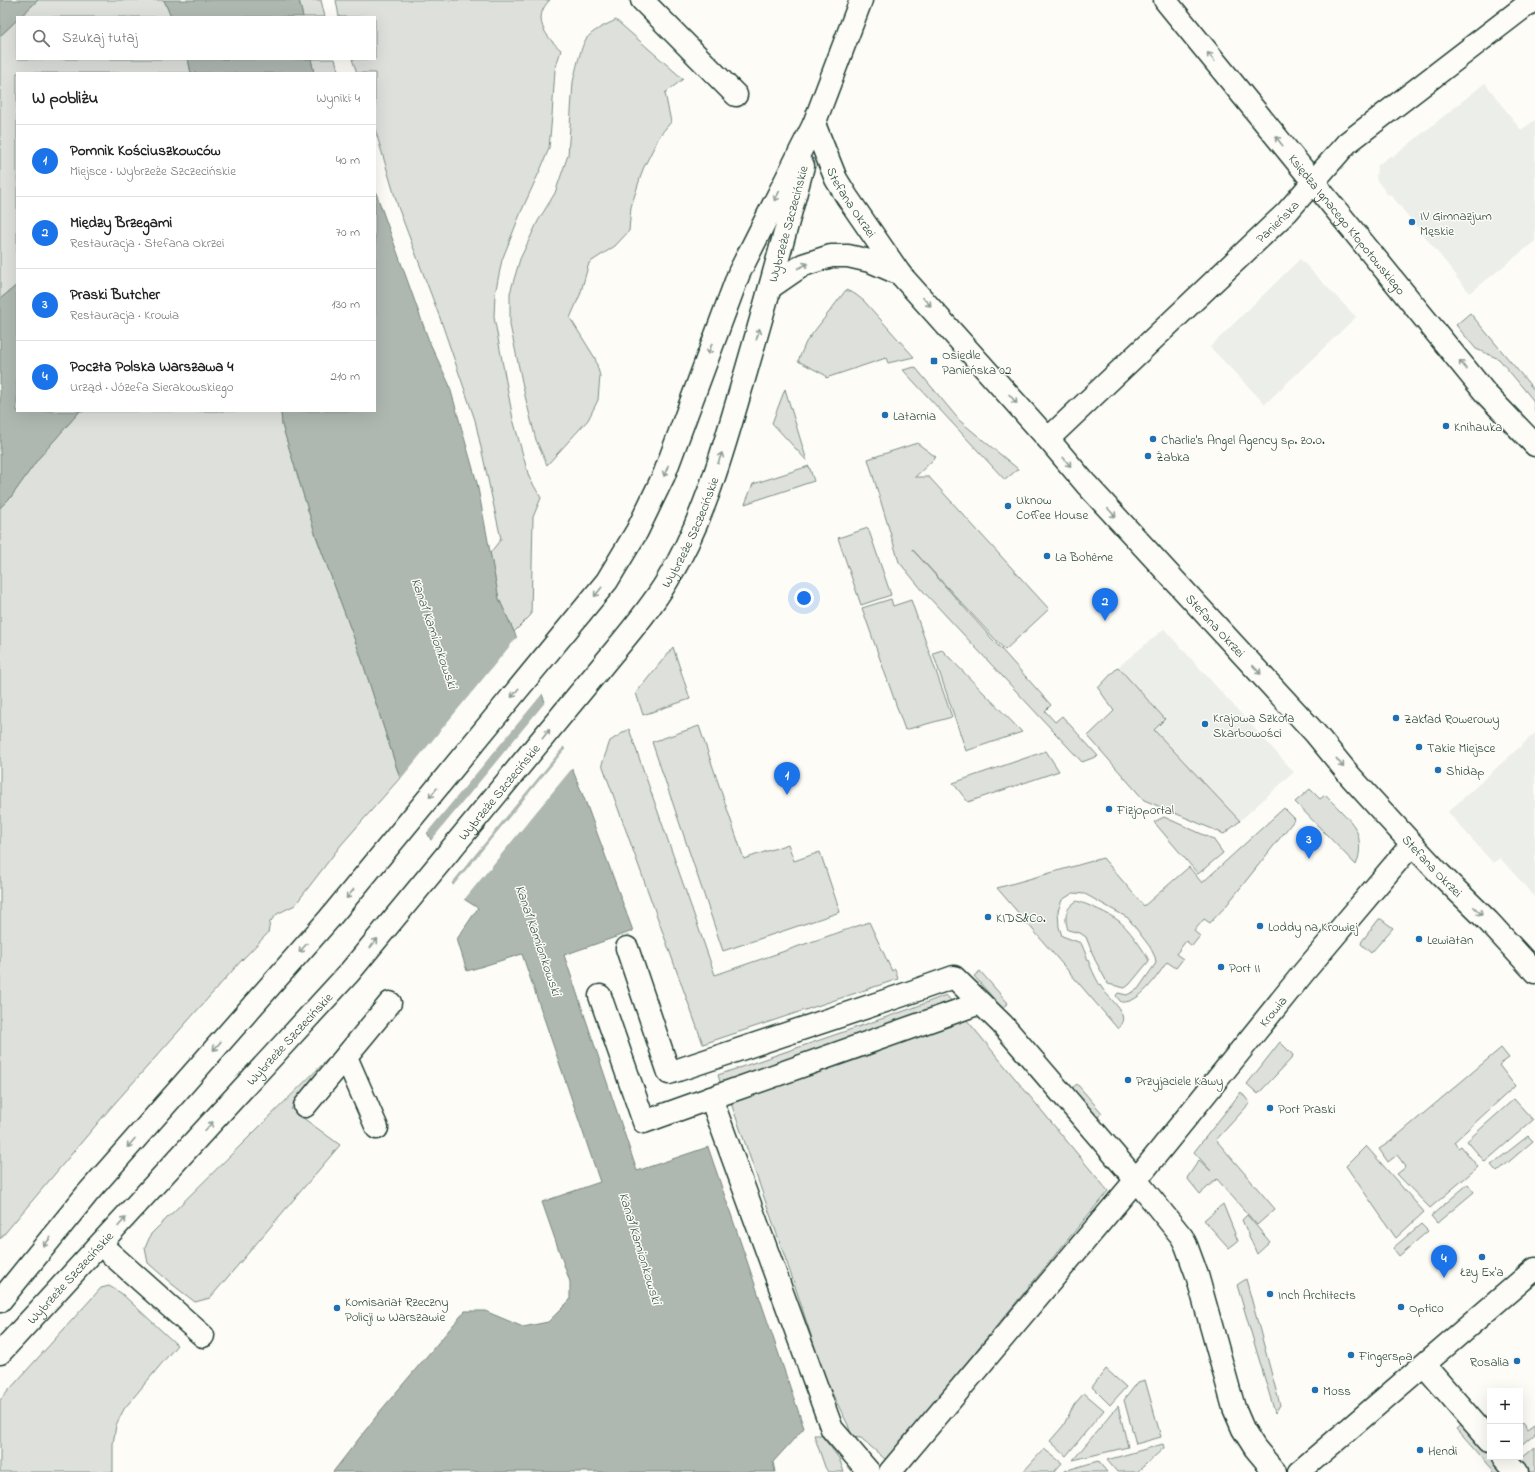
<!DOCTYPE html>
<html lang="pl">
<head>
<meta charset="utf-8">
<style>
  body { margin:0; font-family:"Indie Flower",sans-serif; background:#f6f6f6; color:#222 }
  .controls { position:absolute; right:12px; bottom:12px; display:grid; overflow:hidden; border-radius:0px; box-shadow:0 4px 16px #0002 }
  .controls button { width:36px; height:36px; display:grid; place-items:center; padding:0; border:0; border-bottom:1px solid #e0e0e0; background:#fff; color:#222; font:20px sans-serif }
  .you { position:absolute; left:804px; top:598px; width:14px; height:14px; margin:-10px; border:3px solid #fff; border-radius:50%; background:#1a73e8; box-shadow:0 0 0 6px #1a73e833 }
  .badge { display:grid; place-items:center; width:26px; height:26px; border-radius:50%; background:#1a73e8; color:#fff; font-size:13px; font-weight:700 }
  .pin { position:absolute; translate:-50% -33px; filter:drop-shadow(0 1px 2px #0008) }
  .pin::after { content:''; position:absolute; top:21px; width:14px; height:12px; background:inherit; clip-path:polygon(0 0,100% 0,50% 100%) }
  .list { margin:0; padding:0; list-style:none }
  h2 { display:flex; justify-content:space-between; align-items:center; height:52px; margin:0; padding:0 16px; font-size:17px }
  h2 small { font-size:13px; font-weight:400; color:#767676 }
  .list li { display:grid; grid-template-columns:26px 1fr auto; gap:12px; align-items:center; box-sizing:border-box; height:72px; padding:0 16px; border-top:1px solid #e0e0e0 }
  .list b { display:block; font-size:15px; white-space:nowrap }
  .list p { margin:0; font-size:13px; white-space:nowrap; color:#767676 }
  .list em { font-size:13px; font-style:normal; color:#767676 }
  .icon { flex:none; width:22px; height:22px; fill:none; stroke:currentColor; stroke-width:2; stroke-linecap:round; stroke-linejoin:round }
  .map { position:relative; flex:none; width:1535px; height:1472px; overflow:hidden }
  .search { position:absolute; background:#fff; box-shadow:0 4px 16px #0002; left:16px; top:16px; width:360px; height:44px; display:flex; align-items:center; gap:10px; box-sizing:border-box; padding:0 14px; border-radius:0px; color:#767676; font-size:15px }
  .panel { position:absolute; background:#fff; box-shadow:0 4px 16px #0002; left:16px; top:72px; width:360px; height:340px; border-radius:0px }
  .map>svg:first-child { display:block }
  .built { fill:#eceee9 }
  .green { fill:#dde0db; stroke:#7e8e88 }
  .water { fill:#aeb8b1; stroke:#75877f }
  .pier { fill:#fdfcf7 }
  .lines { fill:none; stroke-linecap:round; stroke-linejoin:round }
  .minor-casing { stroke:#1f3d34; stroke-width:25 }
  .major-casing { stroke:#1f3d34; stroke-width:25 }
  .minor { stroke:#fdfcf7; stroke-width:22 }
  .major { stroke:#fdfcf7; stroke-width:22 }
  .oneway { stroke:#8e9c96 }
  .poi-dot { fill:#1f6fb2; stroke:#fdfcf7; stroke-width:1.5 }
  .labels { text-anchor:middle; stroke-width:3; stroke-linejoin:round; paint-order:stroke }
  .street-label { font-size:13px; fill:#1f3d34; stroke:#fdfcf7 }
  .poi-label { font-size:13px; fill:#1f3d34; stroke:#fdfcf7; text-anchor:start }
  .water-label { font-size:14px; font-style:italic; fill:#435c53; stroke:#fdfcf7 }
</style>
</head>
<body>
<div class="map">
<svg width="1535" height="1472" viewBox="0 0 1535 1472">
  <rect width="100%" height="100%" fill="#fdfcf7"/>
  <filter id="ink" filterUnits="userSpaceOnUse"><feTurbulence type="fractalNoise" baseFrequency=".025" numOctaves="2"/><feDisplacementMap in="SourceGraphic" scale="8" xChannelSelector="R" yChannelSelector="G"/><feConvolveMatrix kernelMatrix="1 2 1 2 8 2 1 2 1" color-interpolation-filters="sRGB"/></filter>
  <g filter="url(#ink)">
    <g class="built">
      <path d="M1485 83 1521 130 1535 120V241L1470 293 1456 277 1457 276 1390 194 1388 195 1376 179 1377 166 1391 155 1393 157Z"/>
      <path d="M1300 259 1356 317 1265 404 1210 347Z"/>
      <path d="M1164 629 1294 772 1232 828 1148 736 1165 720 1118 667Z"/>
      <path d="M1535 733V897L1500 858 1493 863 1448 812Z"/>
    </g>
    <g class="green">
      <path d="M38 0H164L171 17H20Z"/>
      <path d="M299 0H321L325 17H303Z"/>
      <path d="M336 0H550C531 18 546 37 561 50L555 70 552 116 549 148 542 166 521 212 502 260 495 294 494 317 513 419 529 477 541 498 533 517 531 615 514 632 499 599 490 553 501 539 475 420 440 318 398 207 375 129V73H357L352 59H375V17H339Z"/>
      <path d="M17 20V59H188L191 73H17V285L0 299V36Z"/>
      <path d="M616 20 683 79 665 93 671 122 660 135 643 169 631 207 629 231 615 246 589 263 580 295 570 318 595 358 600 376 598 400 588 420 547 465 536 440 525 396 510 325V293L520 259 538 221 555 193 568 155 573 82C575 73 581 46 586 39 593 30 606 25 616 20Z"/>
      <path d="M311 59H335L339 73H314Z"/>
      <path d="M846 290 855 294 864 301 914 357 888 363 886 358 826 378 825 375 798 361 806 342Z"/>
      <path d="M1470 313 1535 391V411L1533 400 1499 359 1476 349 1456 325Z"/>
      <path d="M915 367 960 421 1018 469 1005 480 903 370Z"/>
      <path d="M785 389 807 461 772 423Z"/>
      <path d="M80 411H281L282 425 316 536 360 654 400 778 341 845 295 905 277 914 270 922 268 933 241 961 107 1112 0 1239V508L11 497 38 459Z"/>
      <path d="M917 443 936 457 915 477H929L1049 609 1005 650 912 549 1051 705 1045 711 1055 722 1062 716 1098 756 1082 762 923 591 899 562 868 459Z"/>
      <path d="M809 466 814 481 745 504 753 484Z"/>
      <path d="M868 528 891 595 861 605 838 538Z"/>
      <path d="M891 599 893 606 911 600 952 717 905 730 862 608Z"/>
      <path d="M673 647 690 699 643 715 636 693Z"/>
      <path d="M942 650 1022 732 966 751 933 653Z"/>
      <path d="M1118 667 1165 719 1154 730 1240 821 1224 834 1144 800 1088 736 1114 711 1098 688Z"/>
      <path d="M699 726 744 859 788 844 794 861 820 852 840 912 723 951 652 742Z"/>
      <path d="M629 729 715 975 869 922 892 971 895 969 898 979 703 1044 602 764 610 741Z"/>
      <path d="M1046 751 1059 771 968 802 953 783Z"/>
      <path d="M1310 789 1320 799 1325 795C1332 802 1351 820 1355 828 1361 839 1361 853 1356 865L1295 802Z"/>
      <path d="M1284 808 1295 819 1226 906 1210 923 1204 919 1194 931 1200 936 1192 946 1186 941 1176 954 1183 959 1176 968 1167 962C1157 976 1140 1004 1121 1002L1116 996 1118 993 1127 995 1138 989 1156 963 1155 957 1150 947 1128 918 1085 894 1073 893 1062 900 1058 911 1059 927 1062 936 1081 943C1088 958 1092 974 1102 988 1108 997 1118 1004 1122 1015 1124 1021 1121 1024 1118 1029L997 888 1103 858 1144 906 1189 867 1202 883Z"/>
      <path d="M1164 817 1213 839 1223 853 1198 874 1154 822Z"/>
      <path d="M1077 901C1087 904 1110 914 1119 921 1127 927 1145 951 1149 961L1130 984 1125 988 1108 984 1095 960 1086 937 1080 933 1068 930C1064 917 1065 908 1077 901Z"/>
      <path d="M1379 919H1381L1393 928 1371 953 1361 944 1362 941Z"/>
      <path d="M980 971 1008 1003 1002 1008 974 976Z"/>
      <path d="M946 995 954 1004 721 1085 718 1075 910 1009Z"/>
      <path d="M966 1019 1108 1191 886 1460 861 1438 852 1437 848 1425 825 1379 794 1283 731 1103 870 1055 926 1032Z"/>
      <path d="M345 1042 291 1109 340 1145 210 1298 195 1302 173 1285 148 1263 145 1248 151 1234Z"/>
      <path d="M1280 1042 1293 1055 1292 1058 1258 1094 1247 1084Z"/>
      <path d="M1501 1048 1509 1058 1499 1065 1515 1086 1454 1142 1458 1148 1461 1146 1478 1167 1430 1208 1397 1174 1406 1167 1397 1155 1388 1162 1379 1149 1391 1141Z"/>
      <path d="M1077 1084 1102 1113 1097 1118 1072 1088Z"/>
      <path d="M1241 1092 1250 1103 1216 1140 1275 1209 1257 1225 1217 1179 1200 1194 1187 1178 1199 1160 1211 1171 1194 1152Z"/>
      <path d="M1514 1099 1533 1120 1485 1162 1467 1141Z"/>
      <path d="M1528 1136 1533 1141 1497 1172 1491 1165Z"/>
      <path d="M1366 1146 1424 1212 1396 1238 1346 1166Z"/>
      <path d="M1468 1184 1474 1192 1437 1223 1431 1216Z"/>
      <path d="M1223 1204 1238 1241 1229 1248 1204 1220Z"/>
      <path d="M1247 1215 1270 1242 1257 1254 1242 1220Z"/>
      <path d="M1421 1224 1428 1231 1399 1256 1393 1248Z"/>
      <path d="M1246 1279 1280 1405 1275 1413 1237 1285Z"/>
      <path d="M109 1286 121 1293 177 1345 124 1409 116 1425 113 1444V1472H0V1400L101 1288Z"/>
      <path d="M1106 1369 1126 1387 1110 1405 1092 1387Z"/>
      <path d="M1145 1380 1161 1437 1136 1444 1124 1400 1138 1382Z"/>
      <path d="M1084 1393 1104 1410 1066 1456 1050 1441 1063 1426 1074 1405Z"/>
      <path d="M1118 1406 1128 1447 1073 1460Z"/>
      <path d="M1464 1423 1490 1454V1457H1493L1506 1472H1495L1457 1429Z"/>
      <path d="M1522 1423 1527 1430 1534 1425 1535 1434 1520 1447V1425Z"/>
      <path d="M814 1435H821L839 1458 844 1472H828L825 1467Z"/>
      <path d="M1163 1444 1164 1448 1137 1472H1117L1107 1460Z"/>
      <path d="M1535 1447V1472H1530L1520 1460Z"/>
      <path d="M1044 1449 1062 1463 1054 1472H1023Z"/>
      <path d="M1098 1461 1107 1472H1063L1064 1471Z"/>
    </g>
    <g class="water">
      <path d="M0 0H38L20 17H17V20L0 36Z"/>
      <path d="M164 0H299L303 17H171Z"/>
      <path d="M188 59H311L314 73H191Z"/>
      <path d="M375 190 429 341 449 384 477 483 499 599 537 682 586 803 633 931 564 955 637 1171 708 1147 804 1428 773 1462 775 1472H333L382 1409 465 1311H485L523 1327 548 1322 570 1300V1282L542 1202 600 1182 522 954 467 971 457 939 478 908 459 896 400 778 360 654 316 536 282 425 281 411H375Z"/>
      <path d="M17 285V411H80L38 459 11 497 0 508V299Z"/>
    </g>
    <g class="pier">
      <path d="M518 636 543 693 425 835 399 781Z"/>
      <path d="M547 700 565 745 451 884 429 843Z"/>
      <path d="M566 748 574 766 463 901 458 898 452 887Z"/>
    </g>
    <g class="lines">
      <g class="minor-casing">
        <g id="minor">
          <path d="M642 0 736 95"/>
          <path id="s1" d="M1165 0 1487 395 1535 445"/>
          <path id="s2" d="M814 124 836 179 847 197 900 274 1048 439 1086 484 1315 733 1351 777 1412 844 1440 874 1488 921 1535 972"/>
          <path d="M771 287 803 265 831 256H848L870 261 900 274"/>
          <path id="s3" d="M1048 439 1287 212 1347 143 1533 0"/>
          <path d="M627 948 669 1073 900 996 954 977 1002 1024 1136 1180 1182 1237 1186 1245 1197 1275 1234 1408 1243 1429 1255 1448 1275 1472"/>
          <path d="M600 996 644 1122 711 1098"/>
          <path d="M346 1057 377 1128"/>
          <path d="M305 1106 390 1003"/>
          <path d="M101 1245 203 1336"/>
          <path d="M1424 1365 1490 1441"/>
          <path d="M1504 1457 1517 1472"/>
          <path d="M869 1472 832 1429 711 1098 980 1003"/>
          <path id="s4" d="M890 1472 1136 1180 1304 972 1412 844"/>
          <path d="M1299 1472 1535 1269"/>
        </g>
      </g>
      <g class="major-casing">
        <g id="major">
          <path d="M0 1301 87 1194 329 919 607 581 637 531 664 475 739 273 814 124 861 0"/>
          <path id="s5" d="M0 1353 349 973 603 665C625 638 649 611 667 581 701 526 720 461 738 399 761 322 782 244 803 166"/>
        </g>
      </g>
      <use href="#minor" class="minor"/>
      <use href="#major" class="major"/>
    </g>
    <defs><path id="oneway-shaft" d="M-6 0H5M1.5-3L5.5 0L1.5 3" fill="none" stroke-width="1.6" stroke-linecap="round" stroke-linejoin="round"/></defs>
    <g class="oneway">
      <use href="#oneway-shaft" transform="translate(1211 57) rotate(-129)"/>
      <use href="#oneway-shaft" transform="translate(1279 141) rotate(-129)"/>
      <use href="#oneway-shaft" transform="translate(777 196) rotate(117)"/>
      <use href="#oneway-shaft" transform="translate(803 266) rotate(-26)"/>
      <use href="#oneway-shaft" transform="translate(927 302) rotate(47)"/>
      <use href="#oneway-shaft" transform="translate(758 334) rotate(-74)"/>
      <use href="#oneway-shaft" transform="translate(710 349) rotate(110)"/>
      <use href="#oneway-shaft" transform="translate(1463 365) rotate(-129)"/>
      <use href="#oneway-shaft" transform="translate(1013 399) rotate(49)"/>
      <use href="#oneway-shaft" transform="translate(720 458) rotate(-70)"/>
      <use href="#oneway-shaft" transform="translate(1067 462) rotate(50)"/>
      <use href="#oneway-shaft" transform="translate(666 471) rotate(111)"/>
      <use href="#oneway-shaft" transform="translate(1112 513) rotate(48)"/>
      <use href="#oneway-shaft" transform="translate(598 592) rotate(129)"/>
      <use href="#oneway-shaft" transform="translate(1257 670) rotate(47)"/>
      <use href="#oneway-shaft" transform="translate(515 693) rotate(129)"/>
      <use href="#oneway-shaft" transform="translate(546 734) rotate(-51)"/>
      <use href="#oneway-shaft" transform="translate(1340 763) rotate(51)"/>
      <use href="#oneway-shaft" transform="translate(433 793) rotate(129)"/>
      <use href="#oneway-shaft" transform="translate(350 894) rotate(129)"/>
      <use href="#oneway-shaft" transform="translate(1478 911) rotate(45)"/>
      <use href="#oneway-shaft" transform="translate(374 943) rotate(-51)"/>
      <use href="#oneway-shaft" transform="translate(303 948) rotate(131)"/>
      <use href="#oneway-shaft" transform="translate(217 1046) rotate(131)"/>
      <use href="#oneway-shaft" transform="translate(209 1126) rotate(-48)"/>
      <use href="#oneway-shaft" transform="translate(131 1143) rotate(131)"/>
      <use href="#oneway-shaft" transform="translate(122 1222) rotate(-48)"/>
      <use href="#oneway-shaft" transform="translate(47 1242) rotate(129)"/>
    </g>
  </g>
  <g class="poi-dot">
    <circle cx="1412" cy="222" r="4"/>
    <rect x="930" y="357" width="8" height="8" rx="2"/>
    <circle cx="885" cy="415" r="4"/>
    <circle cx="1446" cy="426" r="4"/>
    <circle cx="1153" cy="439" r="4"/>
    <circle cx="1148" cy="456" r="4"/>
    <circle cx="1008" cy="506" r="4"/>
    <circle cx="1047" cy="556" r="4"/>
    <circle cx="1396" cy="718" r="4"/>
    <circle cx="1205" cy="724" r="4"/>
    <circle cx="1419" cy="747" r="4"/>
    <circle cx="1438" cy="770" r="4"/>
    <circle cx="1109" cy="809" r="4"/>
    <circle cx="988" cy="917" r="4"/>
    <circle cx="1260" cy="926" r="4"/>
    <circle cx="1419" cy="939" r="4"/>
    <circle cx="1221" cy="967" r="4"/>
    <circle cx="1128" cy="1080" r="4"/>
    <circle cx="1270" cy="1108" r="4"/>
    <circle cx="1482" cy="1257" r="4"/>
    <circle cx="1270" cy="1294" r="4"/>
    <circle cx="1401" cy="1307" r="4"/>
    <circle cx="337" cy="1308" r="4"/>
    <circle cx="1351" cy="1355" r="4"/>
    <circle cx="1517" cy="1361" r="4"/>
    <circle cx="1315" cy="1390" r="4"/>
    <circle cx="1420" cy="1450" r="4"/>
  </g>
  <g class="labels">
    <g class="street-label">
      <text dy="5" stroke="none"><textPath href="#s2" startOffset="87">Stefana Okrzei</textPath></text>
      <text dy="5" stroke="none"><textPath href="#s3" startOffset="316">Panieńska</textPath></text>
      <text dy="5" stroke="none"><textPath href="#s5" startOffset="1399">Wybrzeże Szczecińskie</textPath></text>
      <text dy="5" stroke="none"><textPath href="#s1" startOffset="289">Księdza Ignacego Kłopotowskiego</textPath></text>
      <text dy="5" stroke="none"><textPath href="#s5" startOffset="1075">Wybrzeże Szczecińskie</textPath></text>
      <text dy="5" stroke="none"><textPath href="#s2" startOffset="646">Stefana Okrzei</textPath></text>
      <text dy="5" stroke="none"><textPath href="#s5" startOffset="751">Wybrzeże Szczecińskie</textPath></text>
      <text dy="5" stroke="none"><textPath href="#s2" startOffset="970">Stefana Okrzei</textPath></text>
      <text dy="5" stroke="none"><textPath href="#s4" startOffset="599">Krowia</textPath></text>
      <text dy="5" stroke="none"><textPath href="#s5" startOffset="427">Wybrzeże Szczecińskie</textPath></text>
      <text dy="5" stroke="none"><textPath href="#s5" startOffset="103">Wybrzeże Szczecińskie</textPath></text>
    </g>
    <g class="poi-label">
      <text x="1420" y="220">IV Gimnazjum<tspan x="1420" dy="15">Męskie</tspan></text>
      <text x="942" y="359">Osiedle<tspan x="942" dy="15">Panieńska 02</tspan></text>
      <text x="893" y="420">Latarnia</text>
      <text x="1454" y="431">Knihauka</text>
      <text x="1161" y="444">Charlie's Angel Agency sp. zo.o.</text>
      <text x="1156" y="461">Żabka</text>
      <text x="1016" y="504">Uknow<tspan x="1016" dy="15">Coffee House</tspan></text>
      <text x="1055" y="561">La Bohème</text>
      <text x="1213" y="722">Krajowa Szkoła<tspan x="1213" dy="15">Skarbowości</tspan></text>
      <text x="1404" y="723">Zakład Rowerowy</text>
      <text x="1427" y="752">Takie Miejsce</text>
      <text x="1446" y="775">Shidap</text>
      <text x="1117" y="814">Fizjoportal</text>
      <text x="996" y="922">KIDS&amp;Co.</text>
      <text x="1268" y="931">Loddy na Krowiej</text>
      <text x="1427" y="944">Lewiatan</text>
      <text x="1229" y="972">Port II</text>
      <text x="1136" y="1085">Przyjaciele Kawy</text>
      <text x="1278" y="1113">Port Praski</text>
      <text x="1482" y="1276" text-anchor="middle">Łzy Ex'a</text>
      <text x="1278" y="1299">Inch Architects</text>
      <text x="345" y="1306">Komisariat Rzeczny<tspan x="345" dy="15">Policji w Warszawie</tspan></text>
      <text x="1409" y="1312">Optico</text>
      <text x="1359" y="1360">Fingerspa</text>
      <text x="1509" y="1366" text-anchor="end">Rosalia</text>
      <text x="1323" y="1395">Moss</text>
      <text x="1428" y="1455">Hendi</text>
    </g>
    <g class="water-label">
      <text transform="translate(435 633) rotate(71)" y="5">Kanał Kamionkowski</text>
      <text transform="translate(539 940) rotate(71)" y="5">Kanał Kamionkowski</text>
      <text transform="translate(641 1248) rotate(73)" y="5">Kanał Kamionkowski</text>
    </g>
  </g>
</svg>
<div class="controls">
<button>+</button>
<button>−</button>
</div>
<div class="you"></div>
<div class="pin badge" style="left:787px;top:795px">1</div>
<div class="pin badge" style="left:1105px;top:621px">2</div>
<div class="pin badge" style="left:1309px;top:859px">3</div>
<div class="pin badge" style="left:1444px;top:1278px">4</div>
<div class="search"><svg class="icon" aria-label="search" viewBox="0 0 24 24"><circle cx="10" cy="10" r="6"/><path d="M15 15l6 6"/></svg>Szukaj tutaj</div>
<section class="panel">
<h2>W pobliżu<small>Wyniki: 4</small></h2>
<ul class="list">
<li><span class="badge">1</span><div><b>Pomnik Kościuszkowców</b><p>Miejsce · Wybrzeże Szczecińskie</p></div><em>40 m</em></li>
<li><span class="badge">2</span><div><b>Między Brzegami</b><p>Restauracja · Stefana Okrzei</p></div><em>70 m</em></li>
<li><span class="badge">3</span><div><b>Praski Butcher</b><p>Restauracja · Krowia</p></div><em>130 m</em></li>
<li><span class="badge">4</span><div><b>Poczta Polska Warszawa 4</b><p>Urząd · Józefa Sierakowskiego</p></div><em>210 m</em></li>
</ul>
</section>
</div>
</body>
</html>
